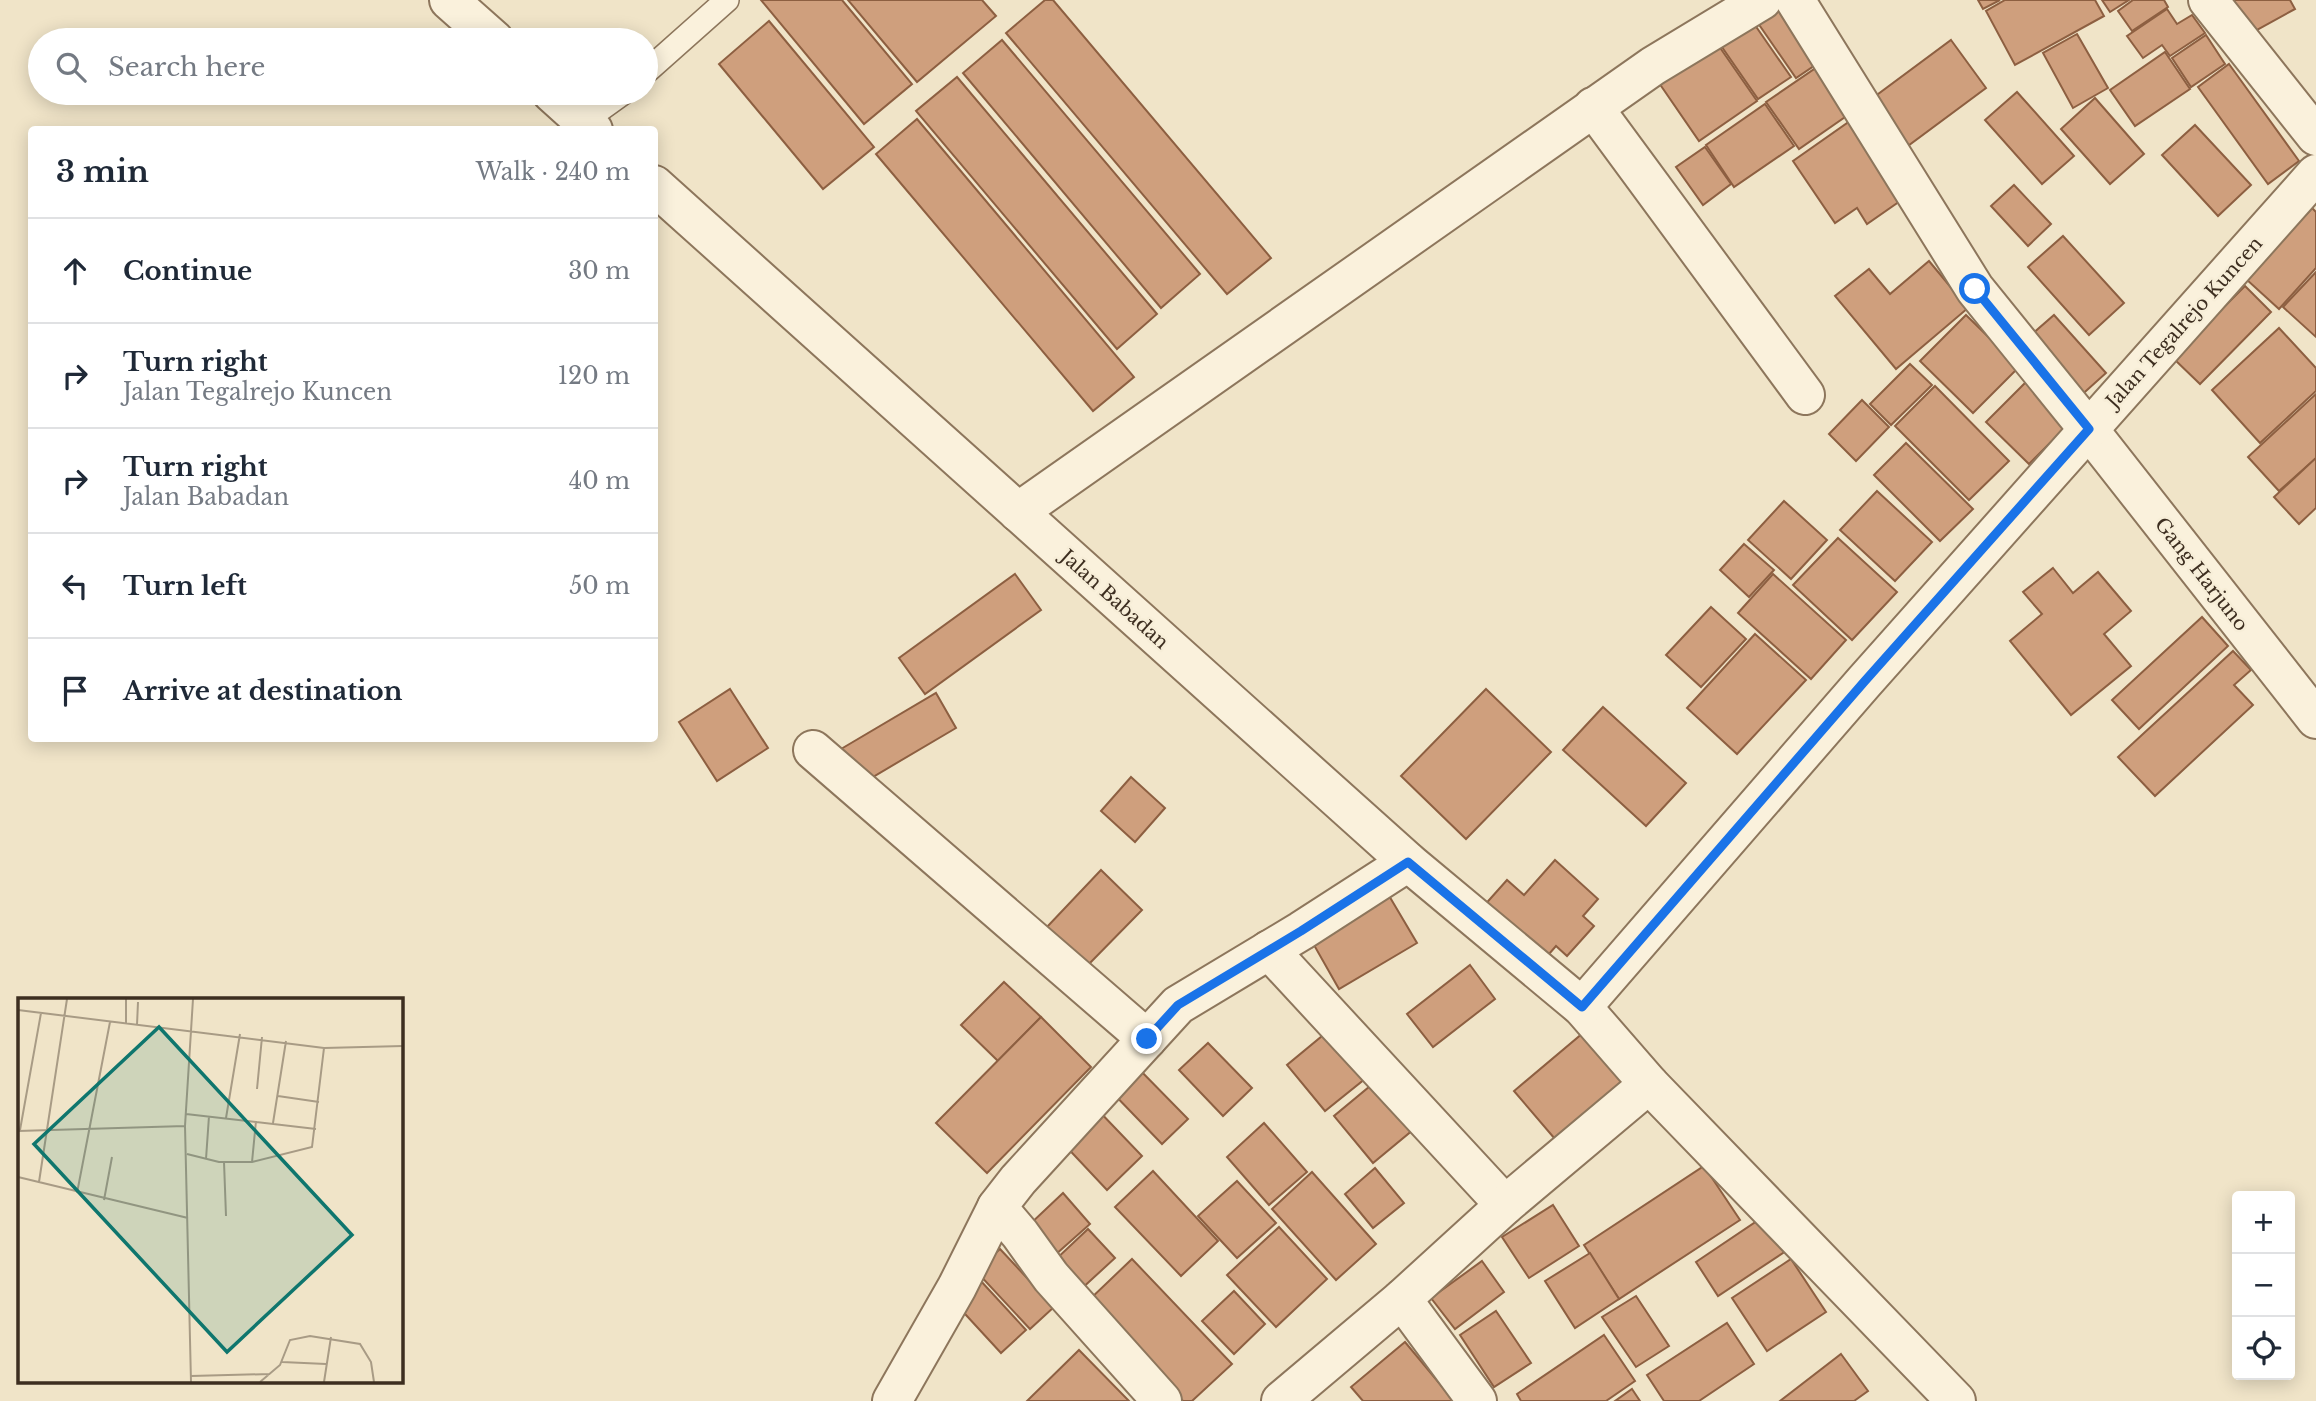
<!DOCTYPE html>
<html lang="en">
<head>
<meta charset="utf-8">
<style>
  body { margin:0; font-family:"Libre Baskerville",serif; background:#f6f6f7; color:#1f2937 }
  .controls { position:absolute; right:21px; bottom:21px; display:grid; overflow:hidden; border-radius:7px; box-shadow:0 4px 18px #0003 }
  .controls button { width:63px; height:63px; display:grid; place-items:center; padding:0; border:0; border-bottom:2px solid #e0e1e3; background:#fff; color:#1f2937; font:35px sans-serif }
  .stop { position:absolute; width:21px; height:21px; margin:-16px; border:5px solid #1a73e8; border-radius:50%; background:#fff }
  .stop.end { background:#1a73e8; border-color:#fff; box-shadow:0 2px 7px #0008 }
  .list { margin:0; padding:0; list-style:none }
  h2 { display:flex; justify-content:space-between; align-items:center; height:91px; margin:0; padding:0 28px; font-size:30px }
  h2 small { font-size:23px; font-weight:400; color:#747a83 }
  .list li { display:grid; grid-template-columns:46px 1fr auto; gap:21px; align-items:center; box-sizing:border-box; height:105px; padding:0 28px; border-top:2px solid #e0e1e3 }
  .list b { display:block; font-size:26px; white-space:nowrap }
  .list p { margin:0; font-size:23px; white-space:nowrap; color:#747a83 }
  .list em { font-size:23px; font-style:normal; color:#747a83 }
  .icon { flex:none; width:38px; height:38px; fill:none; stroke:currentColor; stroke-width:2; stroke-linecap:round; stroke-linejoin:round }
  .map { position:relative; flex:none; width:2316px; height:1401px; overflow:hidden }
  .search { position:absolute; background:#fff; box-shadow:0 4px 18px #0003; left:28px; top:28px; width:630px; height:77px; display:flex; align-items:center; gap:18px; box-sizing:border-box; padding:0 24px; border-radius:38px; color:#747a83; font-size:26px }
  .panel { position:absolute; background:#fff; box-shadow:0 4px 18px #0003; left:28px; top:126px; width:630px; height:616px; border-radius:7px }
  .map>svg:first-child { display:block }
  .building { fill:#cf9f7d; stroke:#8d5f41; stroke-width:2 }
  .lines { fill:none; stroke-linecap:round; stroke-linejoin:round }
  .service-casing { stroke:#8d765c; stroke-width:26 }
  .minor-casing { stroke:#8d765c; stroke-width:42 }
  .service { stroke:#faf1dc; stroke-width:23 }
  .minor { stroke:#faf1dc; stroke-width:38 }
  .route { stroke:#1a73e8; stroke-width:9 }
  .labels { text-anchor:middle; stroke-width:5; stroke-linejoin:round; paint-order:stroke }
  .street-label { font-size:19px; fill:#3d2e20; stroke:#f7eed8 }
  .inset-road { fill:none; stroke:#a89b85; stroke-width:2 }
  .view { fill:#0f766e; fill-opacity:0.15; stroke:#0f766e; stroke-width:3.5 }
  .inset-edge { fill:none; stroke:#3d2e20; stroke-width:3.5 }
</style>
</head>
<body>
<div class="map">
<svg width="2316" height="1401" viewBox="0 0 2316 1401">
  <rect width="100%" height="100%" fill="#f0e4c8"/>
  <g class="building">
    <path d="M761 0H842L912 84 864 124Z"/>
    <path d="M848 0H982L996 16 917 82Z"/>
    <path d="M1045 0H1053L1271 258 1227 294 1006 33Z"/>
    <path d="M1769 0 1827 57 1796 78 1751 13Z"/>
    <path d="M1978 0H2000L1983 9Z"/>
    <path d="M2005 0H2095L2104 16 2015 65 1986 11Z"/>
    <path d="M2102 0H2129L2110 12Z"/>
    <path d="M2133 0H2164L2168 7 2132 31 2118 11Z"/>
    <path d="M2228 0H2290L2295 9 2248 35Z"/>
    <path d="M2167 9 2177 24 2192 15 2205 33 2170 56 2162 45 2143 58 2127 36Z"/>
    <path d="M1748 15 1791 77 1758 99 1715 37Z"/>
    <path d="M769 21 874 147 823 189 719 64Z"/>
    <path d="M2077 34 2108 88 2073 108 2043 53Z"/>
    <path d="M2206 35 2225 64 2191 87 2172 58Z"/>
    <path d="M1714 39 1757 101 1699 141 1657 80Z"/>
    <path d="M1002 40 1200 274 1161 308 963 73Z"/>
    <path d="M1951 40 1986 88 1897 154 1862 106Z"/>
    <path d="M2165 52 2190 89 2135 126 2110 90Z"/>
    <path d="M1826 61 1858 108 1799 149 1766 102Z"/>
    <path d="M2229 64 2299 161 2268 184 2198 87Z"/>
    <path d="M957 77 1157 314 1117 349 916 111Z"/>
    <path d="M2017 92 2074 156 2042 184 1985 120Z"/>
    <path d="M2095 98 2144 154 2110 184 2061 129Z"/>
    <path d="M1765 104 1794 146 1734 187 1706 145Z"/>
    <path d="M1860 114 1913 192 1867 224 1857 208 1835 223 1793 161Z"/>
    <path d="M917 119 1134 377 1093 411 876 154Z"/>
    <path d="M2195 125 2251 185 2218 216 2162 155Z"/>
    <path d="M1705 147 1731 184 1703 205 1676 167Z"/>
    <path d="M2014 185 2051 224 2028 246 1991 206Z"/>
    <path d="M2312 208 2316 212V268L2279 309 2246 279Z"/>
    <path d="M2063 236 2124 303 2089 335 2028 267Z"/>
    <path d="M1929 261 1968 308 1896 369 1835 296 1869 269 1890 294Z"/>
    <path d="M2316 272V337L2283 307Z"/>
    <path d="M2245 286 2271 312 2200 384 2173 358Z"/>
    <path d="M1966 315 2019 367 1973 413 1920 361Z"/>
    <path d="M2054 315 2106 373 2077 399 2024 341Z"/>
    <path d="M2279 328 2316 368V391L2260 443 2212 390Z"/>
    <path d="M1910 364 1932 385 1891 425 1870 404Z"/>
    <path d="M2028 380 2071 422 2029 464 1986 422Z"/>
    <path d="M1935 386 2009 461 1969 500 1895 426Z"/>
    <path d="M2316 394V458L2279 491 2248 457Z"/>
    <path d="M1862 400 1889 427 1856 461 1829 434Z"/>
    <path d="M1906 443 1973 509 1940 541 1874 475Z"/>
    <path d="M2316 458V508L2299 524 2274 497Z"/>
    <path d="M1877 491 1932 542 1895 581 1840 530Z"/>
    <path d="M1784 501 1827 540 1791 579 1748 540Z"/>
    <path d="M1838 538 1897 592 1852 640 1793 585Z"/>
    <path d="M1744 544 1774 570 1749 597 1720 570Z"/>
    <path d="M2053 568 2073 593 2098 572 2131 611 2104 634 2131 666 2071 715 2010 641 2042 614 2023 592Z"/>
    <path d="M1015 574 1041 610 925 694 899 658Z"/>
    <path d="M1773 574 1846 640 1811 679 1738 613Z"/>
    <path d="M1711 607 1746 639 1701 687 1666 655Z"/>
    <path d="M2202 617 2228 646 2139 729 2112 700Z"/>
    <path d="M1755 634 1806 680 1737 754 1687 708Z"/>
    <path d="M2233 651 2251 670 2234 685 2253 705 2155 796 2118 757Z"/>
    <path d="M730 689 768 748 717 781 679 722Z"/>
    <path d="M1486 689 1551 752 1466 839 1401 776Z"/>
    <path d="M936 693 956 728 861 784 841 749Z"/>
    <path d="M1603 707 1686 783 1646 826 1563 750Z"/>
    <path d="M1131 777 1165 808 1135 842 1101 811Z"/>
    <path d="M1555 860 1598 899 1583 916 1594 926 1567 956 1556 946 1542 962 1482 908 1507 880 1524 895Z"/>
    <path d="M1101 870 1142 910 1086 967 1046 928Z"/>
    <path d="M1388 894 1417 943 1339 989 1310 938Z"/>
    <path d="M1470 965 1495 999 1433 1047 1407 1014Z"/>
    <path d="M1004 982 1041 1017 998 1061 961 1025Z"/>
    <path d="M1041 1017 1091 1067 987 1173 936 1123Z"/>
    <path d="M1333 1027 1371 1074 1325 1111 1287 1065Z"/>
    <path d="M1583 1033 1624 1081 1555 1139 1514 1091Z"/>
    <path d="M1208 1043 1252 1088 1223 1116 1179 1070Z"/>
    <path d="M1133 1063 1188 1119 1162 1144 1107 1087Z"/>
    <path d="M1375 1082 1414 1129 1373 1163 1334 1116Z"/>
    <path d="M1095 1107 1142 1156 1107 1190 1060 1140Z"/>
    <path d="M1264 1123 1307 1172 1269 1205 1227 1157Z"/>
    <path d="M1704 1166 1740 1220 1619 1299 1584 1245Z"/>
    <path d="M1375 1168 1404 1203 1373 1228 1345 1194Z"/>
    <path d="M1153 1171 1218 1241 1181 1276 1115 1207Z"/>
    <path d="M1312 1172 1376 1244 1336 1280 1272 1209Z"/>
    <path d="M1237 1181 1276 1223 1237 1258 1198 1216Z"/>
    <path d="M1063 1193 1090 1224 1055 1255 1028 1226Z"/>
    <path d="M1553 1205 1579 1246 1529 1278 1502 1237Z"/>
    <path d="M1763 1217 1786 1251 1718 1296 1696 1262Z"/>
    <path d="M1279 1227 1327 1279 1276 1327 1227 1275Z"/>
    <path d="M1088 1229 1115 1258 1079 1291 1053 1262Z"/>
    <path d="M1000 1249 1054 1307 1030 1329 976 1271Z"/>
    <path d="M1590 1253 1619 1299 1575 1328 1545 1281Z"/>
    <path d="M1132 1259 1232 1364 1192 1401H1183L1088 1301Z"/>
    <path d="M1791 1259 1826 1312 1767 1351 1732 1298Z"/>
    <path d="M1482 1261 1504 1292 1455 1329 1431 1298Z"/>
    <path d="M979 1279 1026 1330 1001 1353 954 1302Z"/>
    <path d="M1234 1291 1265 1324 1234 1354 1202 1321Z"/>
    <path d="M1636 1296 1669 1346 1636 1367 1602 1317Z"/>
    <path d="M1496 1311 1531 1363 1494 1387 1460 1335Z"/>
    <path d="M1727 1323 1754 1364 1699 1401H1664L1647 1375Z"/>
    <path d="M1604 1335 1635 1381 1606 1401H1521L1517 1394Z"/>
    <path d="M1405 1342 1454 1401H1363L1351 1387Z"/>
    <path d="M1079 1350 1129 1401H1027Z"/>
    <path d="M1841 1354 1868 1391 1854 1401H1780Z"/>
    <path d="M1632 1389 1640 1401H1615Z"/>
  </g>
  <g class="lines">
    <g class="service-casing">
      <g id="service">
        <path d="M646 72 727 0"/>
        <path d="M584 121 623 93"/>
      </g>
    </g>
    <g class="minor-casing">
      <g id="minor">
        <path d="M449 0 494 40"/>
        <path d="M1795 0 1975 289 2089 430 2316 719"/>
        <path d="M2208 0 2316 136"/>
        <path d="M552 93 593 130"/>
        <path d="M1593 107 1805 395"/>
        <path d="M654 185 1408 862 1582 1007 1649 1084 1956 1401"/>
        <path d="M1018 512 1653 66 1762 0"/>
        <path d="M813 750 1147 1039"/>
        <path d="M1269 950 1505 1205"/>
        <path d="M1582 1007 1864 682 2316 174"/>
        <path d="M1402 1299 1477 1401"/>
        <path d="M892 1401 957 1287 997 1207"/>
        <path d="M1162 1401 1051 1277 1020 1234 997 1207 1018 1180 1178 1005 1301 931 1408 862"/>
        <path d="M1281 1401 1402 1299 1505 1205 1649 1084"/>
      </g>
    </g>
    <use href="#service" class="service"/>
    <use href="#minor" class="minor"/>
  </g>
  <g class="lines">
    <path class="route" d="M1147 1039 1178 1005 1301 931 1408 862 1582 1007 1864 682 2089 429 1975 289"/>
  </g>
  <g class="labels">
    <g class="street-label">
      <text transform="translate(2184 322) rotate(-48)" y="7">Jalan Tegalrejo Kuncen</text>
      <text transform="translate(2202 574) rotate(52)" y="7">Gang Harjuno</text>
      <text transform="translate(1115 599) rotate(42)" y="7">Jalan Babadan</text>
    </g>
  </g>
  <g transform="translate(18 998)">
    <rect width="385" height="385" fill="#f0e4c8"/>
    <path class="inset-road" d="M0 12 306 50 385 48M108 26V1M119 27 120 4M239 91 244 39M260 98 301 104M168 116 298 131M208 120 222 36M255 125 268 43M2 132 23 15M0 133 167 128M169 156 201 164H234L238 123M188 161 191 118M206 164 208 218M234 164 294 149 306 50M0 179 170 220M21 184 49 1M59 195 92 24M86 202 94 159M264 364 308 366M173 378 252 376M173 384 167 128 175 1M242 384 262 367 272 342 292 338 342 346 353 364 356 384M306 384 313 339"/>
    <path class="view" d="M141 29 334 237 209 354 16 146Z"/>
    <rect width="385" height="385" class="inset-edge"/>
  </g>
</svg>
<div class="controls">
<button>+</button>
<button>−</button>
<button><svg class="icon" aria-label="locate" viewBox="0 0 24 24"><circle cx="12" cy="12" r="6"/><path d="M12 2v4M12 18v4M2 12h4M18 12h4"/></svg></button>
</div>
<div class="stop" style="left:1975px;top:289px"></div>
<div class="stop end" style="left:1147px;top:1039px"></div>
<div class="search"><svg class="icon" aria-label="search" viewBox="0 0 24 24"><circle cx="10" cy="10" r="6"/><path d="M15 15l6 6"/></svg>Search here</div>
<section class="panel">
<h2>3 min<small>Walk · 240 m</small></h2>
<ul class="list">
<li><svg class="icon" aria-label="ahead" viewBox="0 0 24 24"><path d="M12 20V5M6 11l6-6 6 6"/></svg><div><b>Continue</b></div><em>30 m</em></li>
<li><svg class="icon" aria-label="right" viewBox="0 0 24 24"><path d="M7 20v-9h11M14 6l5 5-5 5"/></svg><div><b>Turn right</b><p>Jalan Tegalrejo Kuncen</p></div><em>120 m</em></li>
<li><svg class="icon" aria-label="right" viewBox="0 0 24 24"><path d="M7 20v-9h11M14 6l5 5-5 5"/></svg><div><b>Turn right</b><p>Jalan Babadan</p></div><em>40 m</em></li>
<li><svg class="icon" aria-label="left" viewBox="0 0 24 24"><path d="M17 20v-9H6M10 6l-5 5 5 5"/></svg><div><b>Turn left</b></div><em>50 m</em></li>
<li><svg class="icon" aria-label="arrive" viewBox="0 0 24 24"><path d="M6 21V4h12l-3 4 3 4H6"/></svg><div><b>Arrive at destination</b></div></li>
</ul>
</section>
</div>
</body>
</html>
